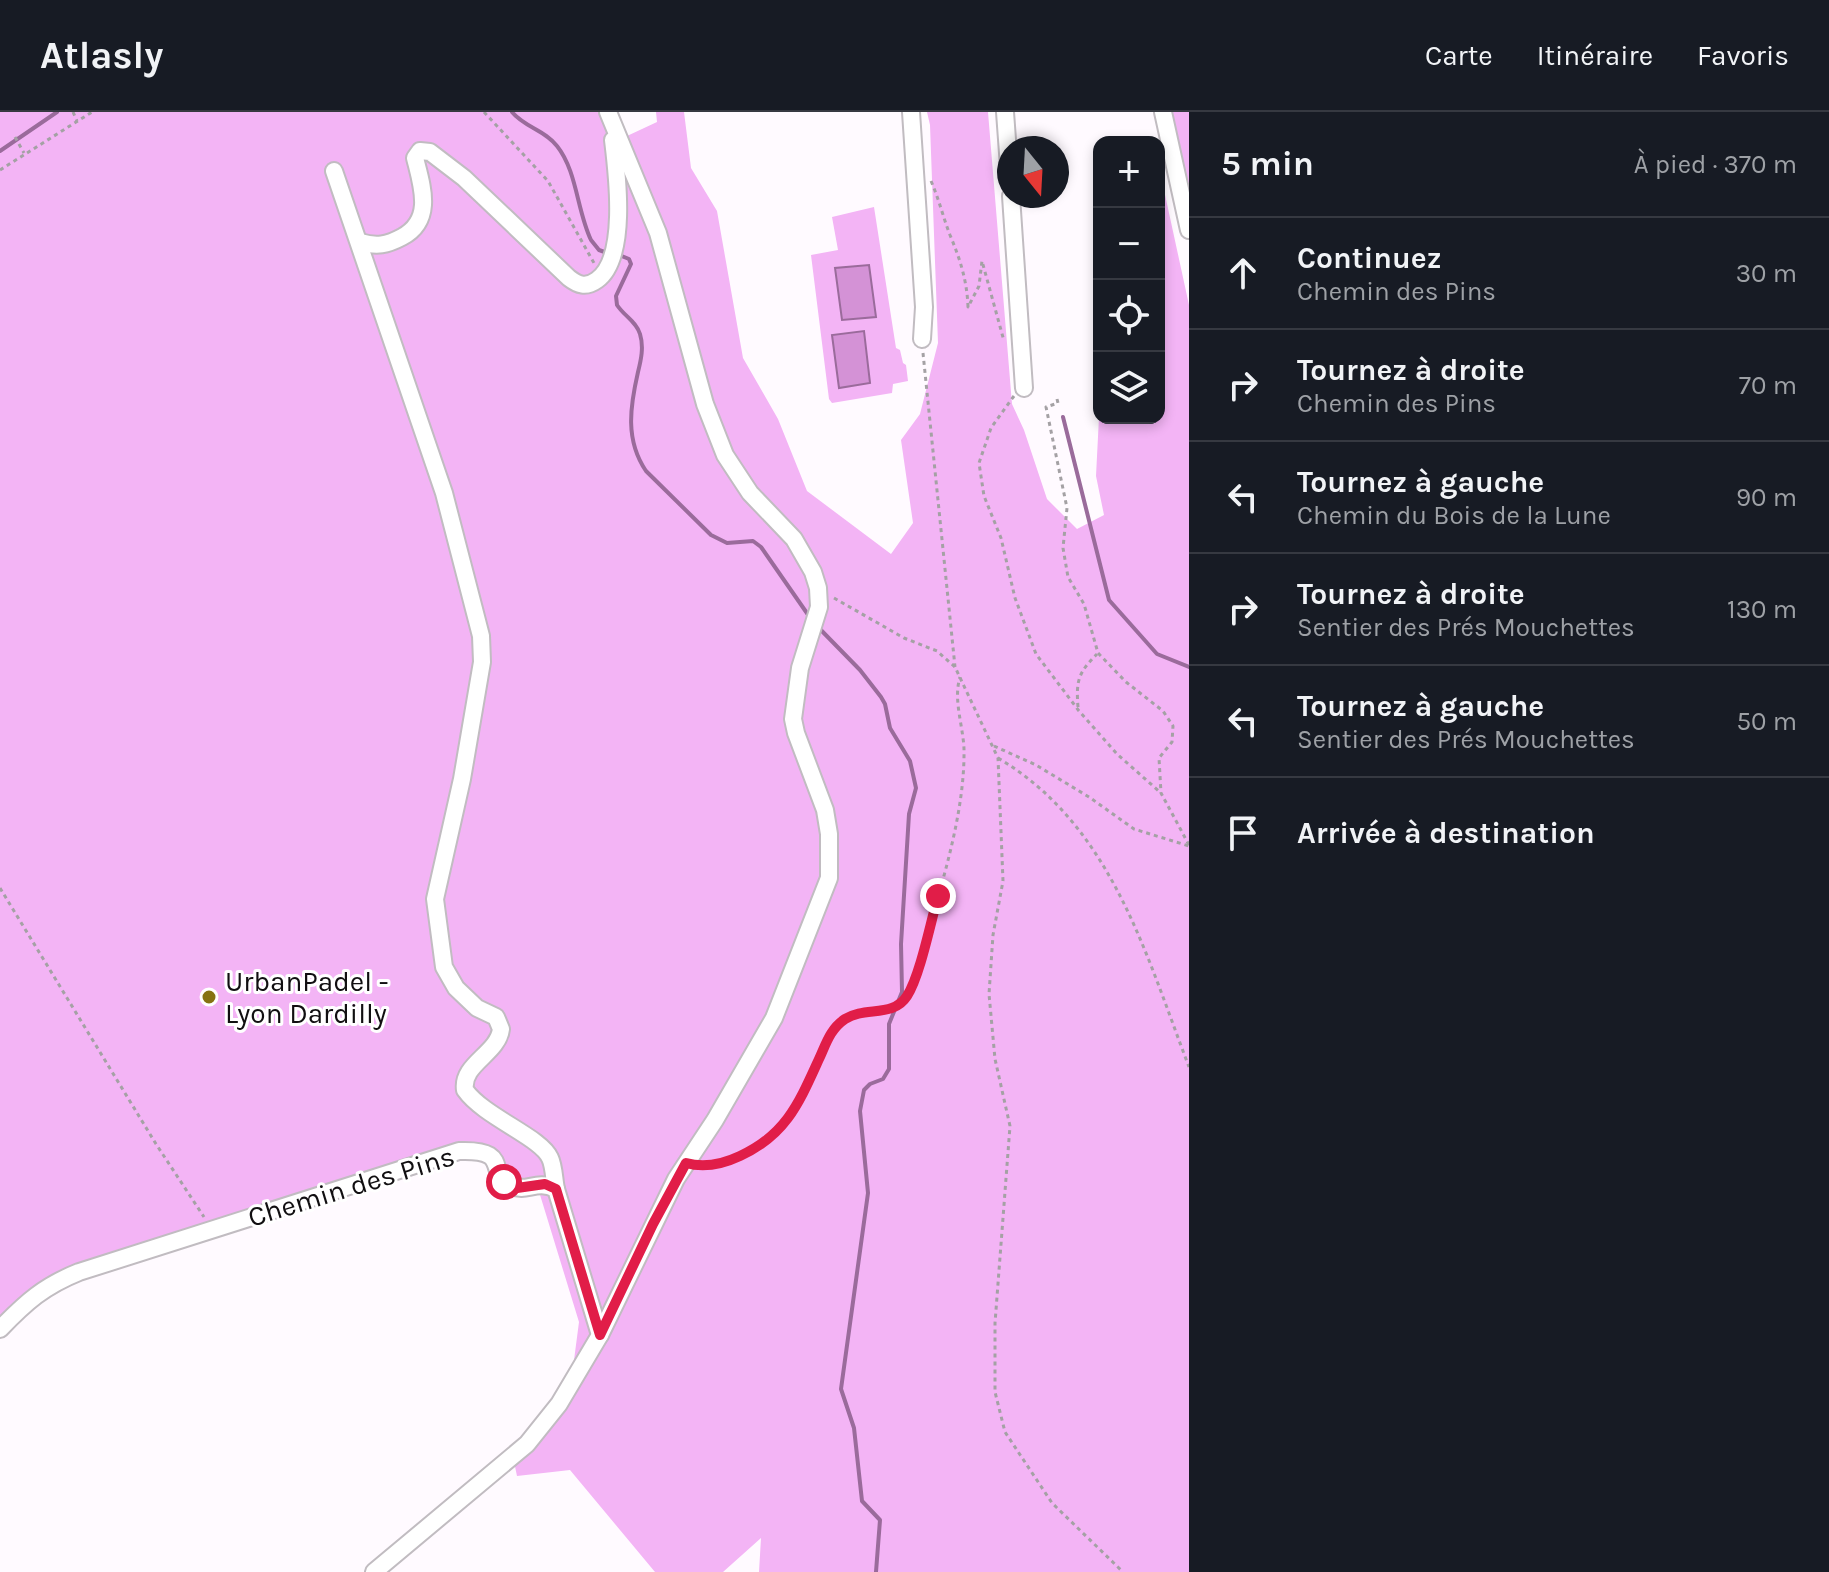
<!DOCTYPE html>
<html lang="fr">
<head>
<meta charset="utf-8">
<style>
  body { margin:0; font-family:Karla,sans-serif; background:#242831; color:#f1f3f6 }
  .controls { position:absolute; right:24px; top:24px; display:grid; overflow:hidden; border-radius:16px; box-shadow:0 4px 12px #0003 }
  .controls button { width:72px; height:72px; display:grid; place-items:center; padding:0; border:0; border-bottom:2px solid #363941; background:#171b24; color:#f1f3f6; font:40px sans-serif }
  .compass { position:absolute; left:997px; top:24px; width:72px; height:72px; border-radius:50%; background:#171b24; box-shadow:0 4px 12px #0003; rotate:162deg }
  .stop { position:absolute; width:24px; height:24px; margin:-18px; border:6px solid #e11d48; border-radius:50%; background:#fff }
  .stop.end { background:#e11d48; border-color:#fff; box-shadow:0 2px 8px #0008 }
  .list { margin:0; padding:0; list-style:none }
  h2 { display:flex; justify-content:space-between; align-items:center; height:104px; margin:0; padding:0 32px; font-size:34px }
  h2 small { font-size:26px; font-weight:400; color:#9ea1a6 }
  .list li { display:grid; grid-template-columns:52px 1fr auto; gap:24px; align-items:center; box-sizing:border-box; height:112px; padding:0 32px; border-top:2px solid #363941 }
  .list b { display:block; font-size:30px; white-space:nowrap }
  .list p { margin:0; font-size:26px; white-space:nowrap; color:#9ea1a6 }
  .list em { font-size:26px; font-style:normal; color:#9ea1a6 }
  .icon { flex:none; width:44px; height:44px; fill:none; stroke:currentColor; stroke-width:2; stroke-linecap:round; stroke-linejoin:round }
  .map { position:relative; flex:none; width:1189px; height:1460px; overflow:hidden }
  header { display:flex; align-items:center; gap:48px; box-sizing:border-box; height:112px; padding:0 40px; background:#171b24; border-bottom:2px solid #363941 }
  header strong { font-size:38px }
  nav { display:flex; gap:44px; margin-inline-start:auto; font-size:28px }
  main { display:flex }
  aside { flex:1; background:#171b24 }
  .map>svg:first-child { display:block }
  .green { fill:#f3b4f5 }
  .water { fill:#d492d6; stroke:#9a6b9b; stroke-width:2 }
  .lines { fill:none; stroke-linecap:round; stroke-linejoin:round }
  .stream { stroke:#9a6b9b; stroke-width:4 }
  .minor-casing { stroke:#c1bcc1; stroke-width:20 }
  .path { stroke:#a4a1a4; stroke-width:3; stroke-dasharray:4 4; stroke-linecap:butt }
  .minor { stroke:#fff; stroke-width:16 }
  .route { stroke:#e11d48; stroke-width:10 }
  .poi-dot { fill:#867213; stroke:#fff; stroke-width:3 }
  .labels { text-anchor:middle; stroke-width:6; stroke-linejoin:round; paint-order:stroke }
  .poi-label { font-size:28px; fill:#110f11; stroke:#fff; text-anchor:start }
  .street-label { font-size:28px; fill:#110f11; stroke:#fff }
</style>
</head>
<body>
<header>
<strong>Atlasly</strong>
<nav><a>Carte</a><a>Itinéraire</a><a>Favoris</a></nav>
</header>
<main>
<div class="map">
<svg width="1189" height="1460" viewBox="0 0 1189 1460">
  <rect width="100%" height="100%" fill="#fffaff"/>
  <g class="green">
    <path d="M0 0H601L612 31 657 10 656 0H684L691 56 717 99 743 246 778 307 807 379 891 442 913 411 901 328 920 302 938 231 930 13 927 0H988L1012 292 1024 318 1047 387 1077 417 1104 403 1096 364 1099 305 1159 306V55L1189 193V1460H759L761 1426 723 1460H655L570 1358 517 1364 513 1345 571 1271 579 1210 537 1073 517 1076 482 1038 79 1160 0 1217Z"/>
    <path d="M1172 0H1189V82Z"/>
    <path d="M874 95 896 236 900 238 903 251 906 253 908 269 893 272 892 281 832 291 829 287 811 143 838 138 832 105Z"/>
  </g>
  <g class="water">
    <path d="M869 153 876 205 842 208 835 156Z"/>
    <path d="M864 219 870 271 839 276 832 223Z"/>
  </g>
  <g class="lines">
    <g class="stream">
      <path d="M512 0C524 15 545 18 557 34 577 59 577 99 591 128L599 138 610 142"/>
      <path d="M0 39 57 0"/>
      <path d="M619 143 629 147 631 152 616 184 617 193C624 204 636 209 640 222 644 235 641 248 638 260 630 295 625 328 646 359L711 423 727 431 753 429 761 435 811 507"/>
      <path d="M1063 305 1109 488 1157 542 1189 555"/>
      <path d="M817 514 860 558 881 585 885 592 890 616 910 649 916 676 909 702 901 832 902 880 889 912V957L883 967 870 972 864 978 860 999 868 1081 841 1277 854 1316 862 1389 880 1408 876 1460"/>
    </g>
    <g class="minor-casing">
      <g id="minor">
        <path d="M911 0 924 195 922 227"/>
        <path d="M1005 0 1009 55"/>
        <path d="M1163 0 1189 118"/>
        <path d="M334 59 444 381 481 524 482 550 462 667 435 787 444 855 456 876 477 896 496 905 501 917C498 942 461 952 465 978 484 1005 541 1025 550 1046 554 1054 554 1068 556 1077"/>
        <path d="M1011 84 1024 276"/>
        <path d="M360 130C377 135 387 133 402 125 434 108 422 74 415 46L420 39 430 40 464 66 569 166C578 173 586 176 597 168 628 146 617 61 613 28"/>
        <path d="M0 1217C26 1190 44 1174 79 1160L459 1039C514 1037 484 1062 512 1074 527 1081 536 1067 556 1077L600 1223"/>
        <path d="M374 1460 527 1332 559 1292 600 1223 676 1067 715 1008 774 906 829 766V722L825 698 796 621 793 607 800 556 819 495 818 476 813 460 794 427 750 381 725 343 705 292 658 121 608 0"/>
      </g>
    </g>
    <g class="path">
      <path d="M73 0 77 9"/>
      <path d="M484 0 548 69 594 151"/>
      <path d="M15 25 24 41"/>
      <path d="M0 58 92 0"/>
      <path d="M931 69C939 87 943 105 950 123 960 147 967 168 968 195L979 174 982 149 1004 229"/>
      <path d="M923 241 955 555"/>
      <path d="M1014 284 991 316 979 351 984 384 1001 426 1015 486 1036 542 1079 599 1117 642 1161 681"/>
      <path d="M1057 287 1058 291 1046 295 1067 396 1063 436 1068 465 1084 492 1098 541 1126 570 1163 599 1173 614 1172 630 1159 646 1161 681 1189 733"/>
      <path d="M834 486 904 526 937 539 955 555 998 646 1003 769 993 823 989 882 995 947 1010 1014 995 1211V1280L1005 1320 1052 1391 1123 1460"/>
      <path d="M1078 595C1076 569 1078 561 1097 542"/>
      <path d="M994 634 1036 653 1089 685 1134 717 1189 734"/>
      <path d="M998 646C1111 713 1145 840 1189 955"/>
      <path d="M0 776 156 1032 204 1105"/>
      <path d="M703 1053C751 1047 789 1018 808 973 815 957 820 938 830 923 850 891 890 911 907 884 916 869 919 849 924 832 942 772 965 700 964 637 963 613 953 588 960 565"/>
    </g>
    <use href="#minor" class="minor"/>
  </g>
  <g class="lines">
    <path class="route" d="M504 1070 517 1076 545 1072 556 1077 600 1223 653 1112 686 1051C703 1056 723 1052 740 1044 786 1023 799 991 819 947 826 932 830 917 845 907 865 894 893 906 907 884 920 864 931 809 938 784"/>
  </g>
  <circle class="poi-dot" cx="209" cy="885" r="8"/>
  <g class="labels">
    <g class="poi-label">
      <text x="225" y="879">UrbanPadel -<tspan x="225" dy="32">Lyon Dardilly</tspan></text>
    </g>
    <g class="street-label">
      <text transform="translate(351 1074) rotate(-17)" y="10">Chemin des Pins</text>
    </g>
  </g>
</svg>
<div class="controls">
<button>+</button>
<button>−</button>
<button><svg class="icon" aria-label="locate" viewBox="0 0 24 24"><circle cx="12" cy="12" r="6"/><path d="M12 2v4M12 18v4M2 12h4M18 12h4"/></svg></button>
<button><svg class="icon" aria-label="layers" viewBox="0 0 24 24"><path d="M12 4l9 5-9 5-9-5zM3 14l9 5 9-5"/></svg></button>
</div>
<svg class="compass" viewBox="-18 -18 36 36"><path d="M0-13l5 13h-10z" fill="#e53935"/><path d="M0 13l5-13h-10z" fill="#9ea1a6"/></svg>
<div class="stop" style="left:504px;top:1070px"></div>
<div class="stop end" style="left:938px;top:784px"></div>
</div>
<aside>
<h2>5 min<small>À pied · 370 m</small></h2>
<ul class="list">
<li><svg class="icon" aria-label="ahead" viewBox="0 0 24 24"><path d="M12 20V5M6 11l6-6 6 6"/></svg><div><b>Continuez</b><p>Chemin des Pins</p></div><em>30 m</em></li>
<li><svg class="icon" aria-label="right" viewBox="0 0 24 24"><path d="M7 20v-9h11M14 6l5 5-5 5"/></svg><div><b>Tournez à droite</b><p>Chemin des Pins</p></div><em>70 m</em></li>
<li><svg class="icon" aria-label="left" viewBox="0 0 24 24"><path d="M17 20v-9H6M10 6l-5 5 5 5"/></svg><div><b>Tournez à gauche</b><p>Chemin du Bois de la Lune</p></div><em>90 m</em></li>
<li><svg class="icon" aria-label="right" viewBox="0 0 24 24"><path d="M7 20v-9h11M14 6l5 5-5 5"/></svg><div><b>Tournez à droite</b><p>Sentier des Prés Mouchettes</p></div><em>130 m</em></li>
<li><svg class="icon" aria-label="left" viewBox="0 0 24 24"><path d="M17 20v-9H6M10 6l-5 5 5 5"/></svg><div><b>Tournez à gauche</b><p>Sentier des Prés Mouchettes</p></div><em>50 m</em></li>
<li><svg class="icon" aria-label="arrive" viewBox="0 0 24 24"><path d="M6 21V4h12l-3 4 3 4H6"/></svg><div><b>Arrivée à destination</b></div></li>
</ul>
</aside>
</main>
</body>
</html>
